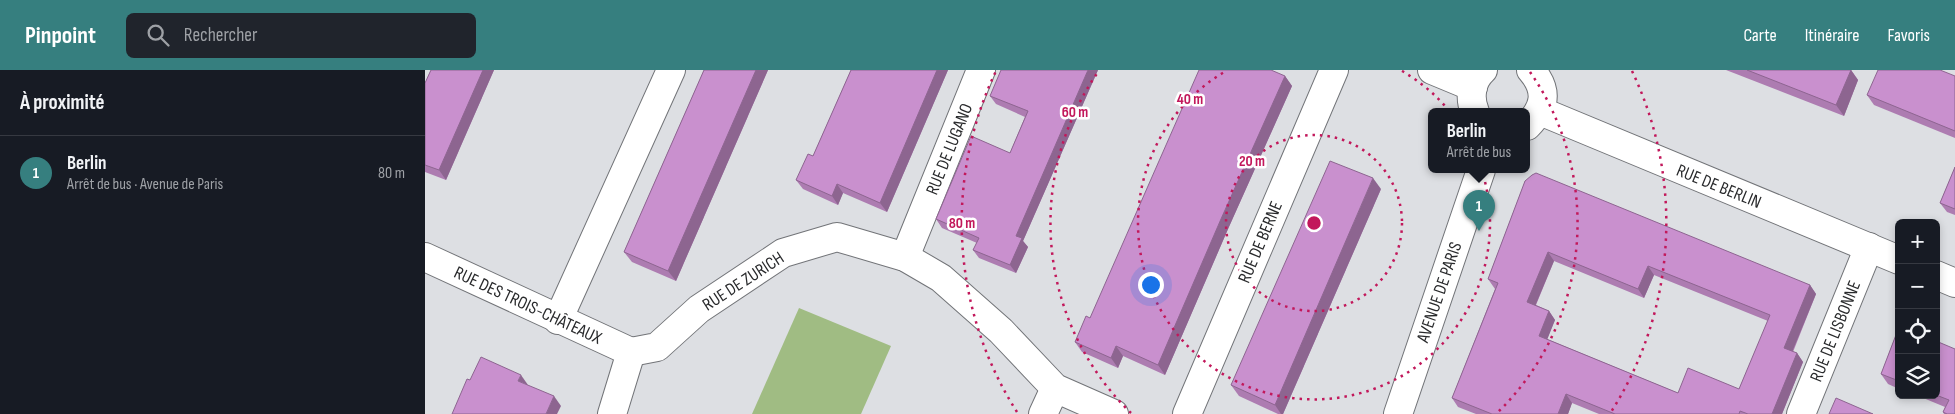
<!DOCTYPE html>
<html lang="fr">
<head>
<meta charset="utf-8">
<style>
  body { margin:0; font-family:"Sofia Sans Condensed",sans-serif; background:#20242c; color:#f1f3f6 }
  .controls { position:absolute; right:15px; bottom:15px; display:grid; overflow:hidden; border-radius:8px; box-shadow:0 2px 8px #0003 }
  .controls button { width:45px; height:45px; display:grid; place-items:center; padding:0; border:0; border-bottom:1px solid #363941; background:#171b24; color:#f1f3f6; font:25px sans-serif }
  .you { position:absolute; left:725px; top:214px; width:18px; height:18px; margin:-12px; border:4px solid #fff; border-radius:50%; background:#1a73e8; box-shadow:0 0 0 8px #1a73e833 }
  .badge { display:grid; place-items:center; width:32px; height:32px; border-radius:50%; background:#367f7f; color:#fff; font-size:16px; font-weight:700 }
  .pin { position:absolute; translate:-50% -41px; filter:drop-shadow(0 1px 2px #0008) }
  .pin::after { content:''; position:absolute; top:26px; width:18px; height:15px; background:inherit; clip-path:polygon(0 0,100% 0,50% 100%) }
  .popup { position:absolute; left:1003px; top:38px; width:102px; height:65px; box-sizing:border-box; display:grid; place-content:center; border-radius:8px; background:#171b24; filter:drop-shadow(0 1px 4px #0005); font-size:16px; white-space:nowrap; color:#9ea1a6 }
  .popup b { font-size:19px; color:#f1f3f6 }
  .popup::after { content:''; position:absolute; left:50%; top:100%; margin-left:-10px; border:10px solid transparent; border-top-color:#171b24 }
  .list { margin:0; padding:0; list-style:none }
  h2 { display:flex; justify-content:space-between; align-items:center; height:65px; margin:0; padding:0 20px; font-size:21px }
  h2 small { font-size:16px; font-weight:400; color:#9ea1a6 }
  .list li { display:grid; grid-template-columns:32px 1fr auto; gap:15px; align-items:center; box-sizing:border-box; height:75px; padding:0 20px; border-top:1px solid #363941 }
  .list b { display:block; font-size:19px; white-space:nowrap }
  .list p { margin:0; font-size:16px; white-space:nowrap; color:#9ea1a6 }
  .list em { font-size:16px; font-style:normal; color:#9ea1a6 }
  .icon { flex:none; width:28px; height:28px; fill:none; stroke:currentColor; stroke-width:2; stroke-linecap:round; stroke-linejoin:round }
  .map { position:relative; flex:none; width:1530px; height:344px; overflow:hidden }
  header { display:flex; align-items:center; gap:30px; box-sizing:border-box; height:70px; padding:0 25px; background:#367f7f; color:#fff }
  header strong { font-size:24px }
  nav { display:flex; gap:28px; margin-inline-start:auto; font-size:18px }
  .search { width:350px; height:45px; background:#20242c; display:flex; align-items:center; gap:12px; box-sizing:border-box; padding:0 18px; border-radius:8px; color:#9ea1a6; font-size:19px }
  main { display:flex }
  aside { flex:1; background:#171b24 }
  .map>svg:first-child { display:block }
  .pitch { fill:#a0bc83 }
  .lines { fill:none; stroke-linecap:round; stroke-linejoin:round }
  .minor-casing { stroke:#727478; stroke-width:30 }
  .minor { stroke:#fff; stroke-width:28 }
  .wall { fill:#ad7cb1; fill-rule:evenodd }
  .shaded-wall { fill:#8d6590 }
  .building { fill:#c990ce; stroke:#8d6590; fill-rule:evenodd }
  .ring { fill:none; stroke:#c2185b; stroke-width:2.5; stroke-dasharray:2.5 5 }
  .labels { text-anchor:middle; stroke-width:5; stroke-linejoin:round; paint-order:stroke }
  .street-label { font-size:18px; fill:#292a2c; stroke:#fff }
  .centre { fill:#c2185b; stroke:#fff; stroke-width:2.5 }
  .ring-label { font-size:15px; text-anchor:middle; font-weight:bold; fill:#c2185b; stroke:#fff; stroke-width:5; stroke-linejoin:round; paint-order:stroke }
</style>
</head>
<body>
<header>
<strong>Pinpoint</strong>
<div class="search"><svg class="icon" aria-label="search" viewBox="0 0 24 24"><circle cx="10" cy="10" r="6"/><path d="M15 15l6 6"/></svg>Rechercher</div>
<nav><a>Carte</a><a>Itinéraire</a><a>Favoris</a></nav>
</header>
<main>
<aside>
<h2>À proximité<small></small></h2>
<ul class="list">
<li><span class="badge">1</span><div><b>Berlin</b><p>Arrêt de bus · Avenue de Paris</p></div><em>80 m</em></li>
</ul>
</aside>
<div class="map">
<svg width="1530" height="344" viewBox="0 0 1530 344">
  <rect width="100%" height="100%" fill="#dddfe3"/>
  <path class="pitch" d="M374 238 466 276 436 344H327Z"/>
  <g class="lines">
    <g class="minor-casing">
      <g id="minor">
        <path d="M1007 0 1048 17"/>
        <path d="M1115 41 1474 190"/>
        <path d="M1050 42C1044 28 1046 11 1058 0"/>
        <path d="M1102 56C1120 38 1124 21 1106 0"/>
        <path d="M0 187 206 282"/>
        <path d="M480 187 556 0"/>
        <path d="M1511 205 1530 213"/>
        <path d="M133 250 246 0"/>
        <path d="M206 282 232 277 274 239 358 183 412 167 480 187 516 208 576 261 630 318 689 344"/>
        <path d="M187 344 206 282"/>
        <path d="M618 344 630 318"/>
        <path d="M762 344 909 0"/>
        <path d="M973 344 1056 100"/>
        <path d="M1376 344 1444 177"/>
      </g>
    </g>
    <use href="#minor" class="minor"/>
  </g>
  <g class="wall">
    <path d="M6 0H69L21 110 0 102V13Z"/>
    <path d="M279 0H343L251 211 207 192 199 182Z"/>
    <path d="M426 0H523L462 142 418 123 413 135 378 119 371 110 388 86Z"/>
    <path d="M673 0 598 171 603 177 591 203 554 188 548 180 552 173 517 158 511 149 585 83 600 47 571 34 565 26Z"/>
    <path d="M1301 0H1426L1433 10 1419 46Z"/>
    <path d="M860 6 867 16 803 159 740 305 698 286 693 298 657 282 650 272 665 248Z"/>
    <path d="M1530 6V68L1449 35 1442 25Z"/>
    <path d="M1530 97V145L1522 142 1515 133Z"/>
    <path d="M1100 111 1385 215 1391 224 1368 282 1372 283 1378 292 1357 344H1174L1147 333 1143 344H1051L1033 337 1027 328 1070 219 1063 209ZM1129 191 1219 228 1229 205 1343 251 1314 319 1253 323 1122 269 1130 250 1124 241 1111 235Z"/>
    <path d="M956 119 858 344H853L814 326 806 315Z"/>
    <path d="M1474 257V319L1463 314 1456 304Z"/>
    <path d="M1511 271 1530 344H1519L1518 342 1520 337 1491 325H1511Z"/>
  </g>
  <g class="shaded-wall">
    <path d="M58 0H69L21 110 14 100Z"/>
    <path d="M331 0H343L251 211 243 201Z"/>
    <path d="M512 0H523L462 142 455 133Z"/>
    <path d="M663 0H673L598 171 603 177 591 203 585 195 591 166Z"/>
    <path d="M1426 0 1433 10 1419 46 1411 35Z"/>
    <path d="M860 6 867 16 803 159 740 305 733 295 796 149Z"/>
    <path d="M948 108 956 119 858 344H856L850 335Z"/>
    <path d="M412 114 418 123 413 135 407 126Z"/>
    <path d="M1123 182 1129 191 1108 241 1102 232Z"/>
    <path d="M1223 196 1229 205 1219 228 1213 219Z"/>
    <path d="M1385 215 1391 224 1365 287 1359 278Z"/>
    <path d="M1124 241 1130 250 1120 275 1114 266Z"/>
    <path d="M691 276 698 286 693 298 686 288Z"/>
    <path d="M1372 283 1378 292 1357 344H1347Z"/>
    <path d="M96 305 103 315 93 311Z"/>
    <path d="M1141 324 1147 333 1143 344H1133Z"/>
    <path d="M129 326 136 336 132 344H121Z"/>
  </g>
  <g class="building">
    <path d="M6 0H58L14 100 0 95V13Z"/>
    <path d="M279 0H331L243 201 199 182Z"/>
    <path d="M426 0H512L455 133 412 114 407 126 371 110 383 84 388 86Z"/>
    <path d="M576 0H663L591 166 597 168 585 195 548 180 554 168 511 149 546 66 585 83 603 41 565 26Z"/>
    <path d="M774 0H846L860 6 796 149 733 295 691 276 686 288 650 272 661 246 665 248Z"/>
    <path d="M1322 0H1426L1411 35Z"/>
    <path d="M1453 0H1515L1530 6V61L1442 25Z"/>
    <path d="M905 91 948 108 850 335 806 315Z"/>
    <path d="M1530 97V139L1515 133Z"/>
    <path d="M1111 103 1385 215 1359 278 1372 283 1347 344H1323L1315 341 1314 344H1190L1141 324 1133 344H1067L1027 328 1073 213 1063 209 1100 111 1107 105ZM1123 182 1213 219 1223 196 1345 245 1314 319 1263 298 1253 323 1114 266 1124 241 1102 232Z"/>
    <path d="M1474 257V311L1456 304Z"/>
    <path d="M1511 271 1530 279V344H1522L1518 342 1524 330 1511 325Z"/>
    <path d="M56 287 96 305 93 311 129 326 121 344H27L42 309 45 310Z"/>
    <path d="M1411 328 1448 344H1404Z"/>
  </g>
  <g class="ring">
    <circle cx="889" cy="153" r="88"/>
    <path d="M977 1A176 176 0 1 1 801 1"/>
    <path d="M706 343A264 264 0 0 1 673 2M1105 2A264 264 0 0 1 1072 343"/>
    <path d="M592 342A352 352 0 0 1 571 1M1207 1A352 352 0 0 1 1186 342"/>
  </g>
  <g class="labels">
    <g class="street-label">
      <text transform="translate(524 79) rotate(-68)" y="6">RUE DE LUGANO</text>
      <text transform="translate(1294 116) rotate(22)" y="6">RUE DE BERLIN</text>
      <text transform="translate(835 172) rotate(-67)" y="6">RUE DE BERNE</text>
      <text transform="translate(318 211) rotate(-33)" y="6">RUE DE ZURICH</text>
      <text transform="translate(1014 222) rotate(-71)" y="6">AVENUE DE PARIS</text>
      <text transform="translate(103 235) rotate(25)" y="6">RUE DES TROIS-CHÂTEAUX</text>
      <text transform="translate(1410 261) rotate(-68)" y="6">RUE DE LISBONNE</text>
    </g>
  </g>
  <circle cx="889" cy="153" r="8" class="centre"/>
  <g class="ring-label">
    <text x="765" y="34">40 m</text>
    <text x="650" y="47">60 m</text>
    <text x="827" y="96">20 m</text>
    <text x="537" y="158">80 m</text>
  </g>
</svg>
<div class="controls">
<button>+</button>
<button>−</button>
<button><svg class="icon" aria-label="locate" viewBox="0 0 24 24"><circle cx="12" cy="12" r="6"/><path d="M12 2v4M12 18v4M2 12h4M18 12h4"/></svg></button>
<button><svg class="icon" aria-label="layers" viewBox="0 0 24 24"><path d="M12 4l9 5-9 5-9-5zM3 14l9 5 9-5"/></svg></button>
</div>
<div class="you"></div>
<div class="pin badge" style="left:1054px;top:161px">1</div>
<div class="popup"><b>Berlin</b>Arrêt de bus</div>
</div>
</main>
</body>
</html>
